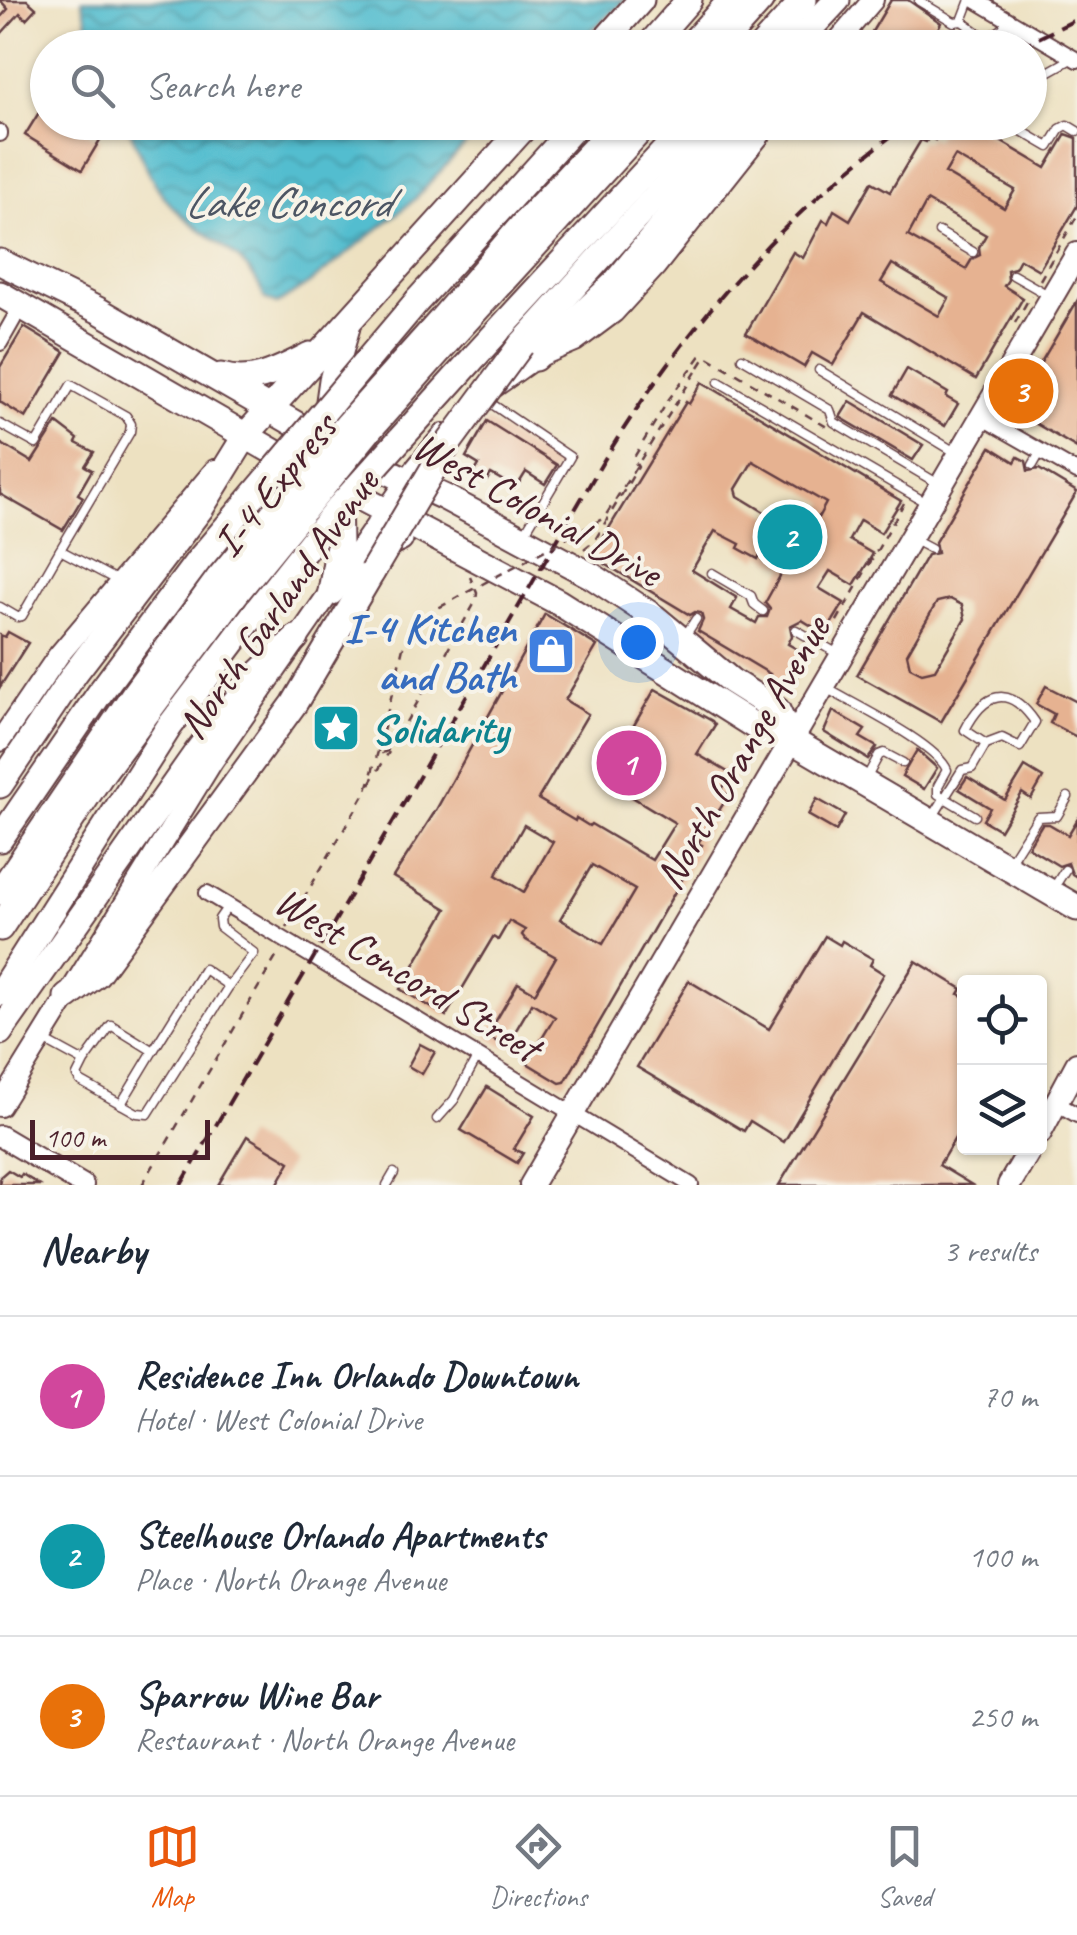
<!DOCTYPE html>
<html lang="en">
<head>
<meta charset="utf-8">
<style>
  body { margin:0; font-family:Caveat,sans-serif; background:#f2f2f3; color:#1f2937 }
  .controls { position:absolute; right:30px; bottom:30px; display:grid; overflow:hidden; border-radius:10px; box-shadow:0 2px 8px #0004 }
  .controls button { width:90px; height:90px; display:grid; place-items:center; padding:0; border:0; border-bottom:2px solid #e0e1e3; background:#fff; color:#1f2937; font:50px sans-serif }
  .scale { position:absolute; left:30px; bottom:25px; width:180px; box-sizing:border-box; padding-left:10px; border:5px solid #4a1f2b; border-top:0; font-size:28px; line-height:35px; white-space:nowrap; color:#4a1f2b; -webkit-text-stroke:8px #f7f3e8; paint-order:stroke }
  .you { position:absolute; left:638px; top:642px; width:35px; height:35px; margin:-25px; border:8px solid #fff; border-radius:50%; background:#1a73e8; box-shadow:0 0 0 15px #1a73e833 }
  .badge { display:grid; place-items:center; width:65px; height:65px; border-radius:50%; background:#ea580c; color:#fff; font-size:32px; font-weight:700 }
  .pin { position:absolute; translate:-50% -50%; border:5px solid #fff; box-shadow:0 2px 10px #0006 }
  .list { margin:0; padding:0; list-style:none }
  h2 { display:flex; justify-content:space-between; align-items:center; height:130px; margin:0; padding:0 40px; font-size:42px }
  h2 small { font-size:32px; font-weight:400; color:#747a83 }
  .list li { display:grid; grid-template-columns:65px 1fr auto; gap:30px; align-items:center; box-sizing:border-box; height:160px; padding:0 40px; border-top:2px solid #e0e1e3 }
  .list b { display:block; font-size:38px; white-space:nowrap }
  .list p { margin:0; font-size:32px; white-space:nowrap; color:#747a83 }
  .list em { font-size:32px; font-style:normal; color:#747a83 }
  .icon { flex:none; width:55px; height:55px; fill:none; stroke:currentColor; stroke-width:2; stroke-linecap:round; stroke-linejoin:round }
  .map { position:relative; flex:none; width:1077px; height:1185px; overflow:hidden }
  .search { position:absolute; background:#fff; box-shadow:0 2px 8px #0004; left:30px; right:30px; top:30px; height:110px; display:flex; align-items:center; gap:25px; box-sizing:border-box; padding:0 35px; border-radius:55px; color:#747a83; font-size:38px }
  .sheet { height:610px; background:#fff }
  nav { display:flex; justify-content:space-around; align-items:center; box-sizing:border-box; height:140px; border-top:2px solid #e0e1e3; background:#fff; font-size:28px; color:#747a83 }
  nav a { display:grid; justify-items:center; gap:5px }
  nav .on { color:#ea580c }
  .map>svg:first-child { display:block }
  .water { fill:url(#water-waves); stroke:#4e6e7d; stroke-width:2.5 }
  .building { fill:#e6b291; fill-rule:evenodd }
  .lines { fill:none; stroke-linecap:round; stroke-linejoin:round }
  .lane-casing { stroke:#623c42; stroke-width:11 }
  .street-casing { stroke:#623c42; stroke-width:18 }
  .secondary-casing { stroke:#623c42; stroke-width:24 }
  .primary-casing { stroke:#623c42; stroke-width:26 }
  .highway-casing { stroke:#623c42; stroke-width:29 }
  .path { stroke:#623c42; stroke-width:2.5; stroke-dasharray:8 8; stroke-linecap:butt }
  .lane { stroke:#fff; stroke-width:8 }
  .street { stroke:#fff; stroke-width:14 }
  .secondary { stroke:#fff; stroke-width:20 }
  .primary { stroke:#fff; stroke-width:22 }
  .highway { stroke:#fff; stroke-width:25 }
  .rail { stroke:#4a1f2b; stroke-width:4; stroke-dasharray:15 8; stroke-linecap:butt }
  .highway-bridge-casing { stroke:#623c42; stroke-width:29; stroke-linecap:butt }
  .path-bridge { stroke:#623c42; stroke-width:2.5; stroke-dasharray:8 8; stroke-linecap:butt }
  .highway-bridge { stroke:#fff; stroke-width:25 }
  .labels { text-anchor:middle; stroke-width:8; stroke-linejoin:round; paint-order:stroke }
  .street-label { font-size:42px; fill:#4a1f2b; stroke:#f7f3e8 }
  .shop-label { font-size:42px; font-weight:bold; fill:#366cbe; stroke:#f7f3e8; text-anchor:end }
  .culture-label { font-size:42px; font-weight:bold; fill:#0d838f; stroke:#f7f3e8; text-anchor:start }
  .water-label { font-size:45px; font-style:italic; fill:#4d5664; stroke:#f7f3e8 }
</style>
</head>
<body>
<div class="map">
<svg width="1077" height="1185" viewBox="0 0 1077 1185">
  <defs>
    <pattern id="water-waves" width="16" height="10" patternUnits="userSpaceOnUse" patternTransform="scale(2.5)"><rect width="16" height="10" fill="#53bdcf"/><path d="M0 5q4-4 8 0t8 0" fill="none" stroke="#4799a8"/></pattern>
  </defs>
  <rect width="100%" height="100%" fill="#f7f3e8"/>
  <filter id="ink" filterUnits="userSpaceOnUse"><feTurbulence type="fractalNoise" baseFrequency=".01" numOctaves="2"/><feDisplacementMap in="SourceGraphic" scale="20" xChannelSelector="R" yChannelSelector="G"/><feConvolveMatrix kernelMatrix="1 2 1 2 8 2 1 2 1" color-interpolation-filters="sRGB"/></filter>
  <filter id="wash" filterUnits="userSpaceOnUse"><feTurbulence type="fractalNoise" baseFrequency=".0048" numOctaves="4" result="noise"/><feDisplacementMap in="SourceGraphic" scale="40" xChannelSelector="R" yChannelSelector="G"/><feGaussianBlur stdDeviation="2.25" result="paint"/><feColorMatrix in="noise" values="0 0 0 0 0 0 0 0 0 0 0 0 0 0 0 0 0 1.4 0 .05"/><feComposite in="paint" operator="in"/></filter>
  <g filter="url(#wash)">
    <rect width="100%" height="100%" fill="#ede1c1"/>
    <g class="water">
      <path d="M82 0H626L571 48 86 47 87 20Z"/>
      <path d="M126 123H485L414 200 314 280 277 304 264 298C250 251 195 235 166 199 146 175 140 149 126 123Z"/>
    </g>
    <g id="blocks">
      <g class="building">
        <path d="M0 0H27L36 8 26 19 20 13 0 35V18L8 9Z"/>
        <path d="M891 0H908L941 23 936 32 945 38 940 48H887L870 35Z"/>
        <path d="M48 98V122H71L100 140 82 170 25 135Z"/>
        <path d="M953 122H968L1046 168 1066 134 1077 138V206L1039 270 1020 259 1015 268 1007 270 1008 280 1004 286 1023 298 976 379 864 312 833 365 812 353 804 367 746 333 793 252 803 258 823 220 828 223 834 210 850 220 872 182 890 192 921 140 926 142 929 137 935 140 944 125 950 128ZM955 156 1015 190 1004 208 945 173ZM927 201 986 235 979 247 980 255 972 259 966 269 908 236ZM892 264 949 298 939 316 881 282Z"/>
        <path d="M1077 301V448L1013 410Z"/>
        <path d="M24 327 65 352 26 418 0 402V367Z"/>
        <path d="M907 369 948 393 946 397 958 404 945 426 892 395Z"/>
        <path d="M702 382 901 501 881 533 860 520 849 540 873 554 854 585 830 571 819 588 844 603 825 634 802 620 790 626 792 636 788 644 809 656 788 691 767 679 770 674 698 631 703 620 701 613 695 612 690 615 592 556 686 402 689 404ZM753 461 826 503 807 538 738 496 736 489ZM715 531 740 544 738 548 758 559 761 553 785 567 765 603 770 609 767 617H759L756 623 731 609 737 598 692 570Z"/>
        <path d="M850 401 923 445 913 460 840 417Z"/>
        <path d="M487 421 557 465 545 484 526 472 516 488 491 474 487 480 474 473 479 465 466 457Z"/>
        <path d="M57 423 78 439 76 443 94 452 85 466 92 470 78 494 83 497 63 530 0 494V443L32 462Z"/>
        <path d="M991 447 1015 462 1018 457 1026 461 1028 471 1039 469 1077 492 941 722 857 675 927 555 937 553 935 542ZM950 599 962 605 965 619 935 670 922 673 910 667 907 654 937 602Z"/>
        <path d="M545 614 597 646 565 700 588 714 538 799 575 821 576 818 589 826 591 824 652 860 675 823 606 781 614 769 612 763 655 689 712 721 715 725 697 754 731 774 721 791 729 795 698 843 702 845 565 1082 560 1083 527 1063 555 1017 532 1003 506 1047 487 1036 518 983 535 993 556 957 526 940 522 935 525 930 509 921 498 940 493 937 446 1016 400 989 447 909 393 877 436 810ZM524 825 553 842 524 892 496 875ZM592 865 635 890 603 944 560 919Z"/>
        <path d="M8 632 28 643 0 687V635L5 637Z"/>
        <path d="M1046 686 1077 702V737L1050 723 1054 714 1036 704Z"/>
        <path d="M833 711 865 730 860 737 877 747 868 759 824 732Z"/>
        <path d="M917 750 937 768 924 789 902 776Z"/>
        <path d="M1025 767 1043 778 1031 799 1022 793 1000 830 983 820 990 808 959 789 967 777 1005 800Z"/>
        <path d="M817 799 845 815 836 831 808 815Z"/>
        <path d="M1077 820V877L1072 874 1068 863 1059 866 1028 847 1042 824H1049L1068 835Z"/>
        <path d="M825 936 840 945 842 941 873 959 870 965 884 974 784 1142 750 1121 744 1131 637 1067 689 981 769 1029Z"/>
        <path d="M916 961 962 989 959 994 964 997V1123L939 1165 972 1185H779Z"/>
        <path d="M420 1044 435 1052 422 1074 408 1066Z"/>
        <path d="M487 1087 534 1116 514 1149 523 1153 517 1163 461 1130Z"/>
        <path d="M247 1136 290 1162 277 1185H218Z"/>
        <path d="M8 1170 20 1177 22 1174 39 1185H0V1177Z"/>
      </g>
    </g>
  </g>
  <g filter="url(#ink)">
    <use href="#blocks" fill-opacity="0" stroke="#623c42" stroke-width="2.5"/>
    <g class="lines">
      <g class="lane-casing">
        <g id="lane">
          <path d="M970 0 962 21 987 39"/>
          <path d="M919 1 954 22 962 21"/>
          <path d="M851 32 877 48"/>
          <path d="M973 48 1002 29 1009 20"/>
          <path d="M1030 82 1073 58"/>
          <path d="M1006 122 1049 147 1060 129 1067 125 1077 131"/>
          <path d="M939 232 973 252"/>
          <path d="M1013 275 1048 295"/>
          <path d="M742 358 830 410 834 422 937 483"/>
          <path d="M819 370 955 452"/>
          <path d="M719 382 925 502"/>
          <path d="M486 400 570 457 524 534"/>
          <path d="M0 424 36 444 71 385 126 416 131 424 130 432 60 550"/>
          <path d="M1033 465 1041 451"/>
          <path d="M914 540 931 549"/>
          <path d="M712 573 751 596 754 604 763 611"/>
          <path d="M0 607 17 617 22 616 60 550 118 581"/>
          <path d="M796 630 840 655"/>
          <path d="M685 636 696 619"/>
          <path d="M826 688C853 704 937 744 947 770L938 786V794L975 816"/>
          <path d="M866 779 879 755 884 753 903 763"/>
          <path d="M932 818 962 770 972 768 986 744 965 730C984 693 1008 683 1035 722L1020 747 1002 738 986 744"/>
          <path d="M1009 863 1038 817 1057 816 1068 797"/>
          <path d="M1053 889 1065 870"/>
          <path d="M228 906 219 919 220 927 254 953 229 986"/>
          <path d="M42 1039 84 1062 77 1076 80 1081 137 1113 148 1114 229 986 204 969 153 1051 111 1025 84 1062"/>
          <path d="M121 1104 153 1051"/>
          <path d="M437 1119 454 1100 478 1056"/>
          <path d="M387 1185 394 1173"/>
        </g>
      </g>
      <g class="street-casing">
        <g id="street">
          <path d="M975 0 1077 60"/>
          <path d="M0 132V134"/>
          <path d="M0 343 21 306"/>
          <path d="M981 417 1077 472"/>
          <path d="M207 893 691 1185"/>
          <path d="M1056 1103 1077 1115"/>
        </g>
      </g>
      <g class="secondary-casing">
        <g id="secondary">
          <path d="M832 48 873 0"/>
          <path d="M494 387 535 358 575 341 614 312 655 267 770 122"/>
          <path d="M0 741 58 656 215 470"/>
          <path d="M0 1106 212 762 416 468 444 434"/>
          <path d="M0 1136 83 1185"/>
        </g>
      </g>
      <g class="primary-casing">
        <g id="primary">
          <path d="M1040 1133 1077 1064"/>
          <path d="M531 1185 1077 254"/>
          <path d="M1009 1185 1031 1148"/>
        </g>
      </g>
      <g class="highway-casing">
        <g id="highway">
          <path d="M598 48 641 0"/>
          <path d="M647 48 689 0"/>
          <path d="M688 48 731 0"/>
          <path d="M718 48 761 0"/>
          <path d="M760 48 804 0"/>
          <path d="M792 48 837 0"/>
          <path d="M0 262 98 310 337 448 444 497 592 576 654 617 731 681 777 710 791 740"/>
          <path d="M0 294 274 452 558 602 764 732 791 740 1077 908"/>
          <path d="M418 300 579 122"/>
          <path d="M440 321 525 222 619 122"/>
          <path d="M454 334 648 122"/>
          <path d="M521 345 723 122"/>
          <path d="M476 355 691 122"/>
          <path d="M535 358 615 283 748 122"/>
          <path d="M221 376C253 386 281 369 310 355"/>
          <path d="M327 415 332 380 347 327"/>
          <path d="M331 592 365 555 400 539"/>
          <path d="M331 592 339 543 338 494"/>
          <path d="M0 785 75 673 201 508 246 435 529 122"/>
          <path d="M0 839 102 690 198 561"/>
          <path d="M0 892 134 694 219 578"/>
          <path d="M0 928 103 772 237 592"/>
          <path d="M0 993 169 727 258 609"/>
          <path d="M67 997 97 974 294 704 372 572"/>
          <path d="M0 1032 197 752 251 681 296 638"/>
        </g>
      </g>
      <g class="path">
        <path d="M1040 280 1077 216"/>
        <path d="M1015 323 1031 295"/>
        <path d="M699 367 706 356 827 427"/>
        <path d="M584 549 595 540 638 467 633 459 669 399 702 354 706 356"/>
        <path d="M829 635 904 503"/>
        <path d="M398 736 476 601 477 593 470 577"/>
        <path d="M370 784 389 752"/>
        <path d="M287 927 367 790 379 748 382 753 387 751 398 736"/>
        <path d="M142 1185 278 954"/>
      </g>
      <use href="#lane" class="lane"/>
      <use href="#street" class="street"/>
      <use href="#secondary" class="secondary"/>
      <use href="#primary" class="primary"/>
      <use href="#highway" class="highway"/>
      <g class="rail">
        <path d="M1018 48 1077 19"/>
        <path d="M181 1185 604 460C690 321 778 219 910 122"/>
      </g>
      <g class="highway-bridge-casing">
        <g id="highway-bridge">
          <path d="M198 561 418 300"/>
          <path d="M372 572 448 444 521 345"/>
          <path d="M219 578 348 424 440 321"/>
          <path d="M237 592 370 429 454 334"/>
          <path d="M258 609 338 508 476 355"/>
        </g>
      </g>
      <path class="path-bridge" d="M379 748 404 643 418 619 604 518 699 367"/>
      <use href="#highway-bridge" class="highway-bridge"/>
    </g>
  </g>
  <defs>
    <g id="shop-square" transform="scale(2.5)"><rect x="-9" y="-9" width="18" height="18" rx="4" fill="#3f7fe0" stroke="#f7f3e8"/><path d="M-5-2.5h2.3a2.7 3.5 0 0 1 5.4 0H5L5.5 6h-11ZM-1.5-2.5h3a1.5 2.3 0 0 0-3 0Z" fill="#fff"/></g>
    <g id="sight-square" transform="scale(2.5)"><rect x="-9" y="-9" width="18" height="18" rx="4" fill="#0f9aa8" stroke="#f7f3e8"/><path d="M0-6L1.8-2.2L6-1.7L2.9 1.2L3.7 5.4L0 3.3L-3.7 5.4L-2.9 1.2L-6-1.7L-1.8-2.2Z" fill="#fff"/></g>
  </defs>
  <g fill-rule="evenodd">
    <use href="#shop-square" x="551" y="651"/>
    <use href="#sight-square" x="336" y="728"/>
  </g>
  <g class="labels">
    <g class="street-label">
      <text transform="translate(274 484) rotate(-51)" y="15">I-4 Express</text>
      <text transform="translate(538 508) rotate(29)" y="15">West Colonial Drive</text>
      <text transform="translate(277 603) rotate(-55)" y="15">North Garland Avenue</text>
      <text transform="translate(741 752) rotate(-60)" y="15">North Orange Avenue</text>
      <text transform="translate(408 973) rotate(31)" y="15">West Concord Street</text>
    </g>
    <g class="shop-label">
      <text x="516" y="642">I-4 Kitchen<tspan x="516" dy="48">and Bath</tspan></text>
    </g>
    <g class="culture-label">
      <text x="371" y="743">Solidarity</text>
    </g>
    <g class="water-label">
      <text x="287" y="217">Lake Concord</text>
    </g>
  </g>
</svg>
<div class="controls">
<button><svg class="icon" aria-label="locate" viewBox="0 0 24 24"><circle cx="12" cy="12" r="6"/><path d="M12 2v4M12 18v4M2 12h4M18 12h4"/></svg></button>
<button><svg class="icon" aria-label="layers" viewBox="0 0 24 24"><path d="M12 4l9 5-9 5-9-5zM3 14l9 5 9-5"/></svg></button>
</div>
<div class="scale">100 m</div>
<div class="you"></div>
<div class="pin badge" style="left:629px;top:763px;background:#d1479c">1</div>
<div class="pin badge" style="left:790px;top:537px;background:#0f9aa8">2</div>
<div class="pin badge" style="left:1021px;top:391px;background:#e8710a">3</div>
<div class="search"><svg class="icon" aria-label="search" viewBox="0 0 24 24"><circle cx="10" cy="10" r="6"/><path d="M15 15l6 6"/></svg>Search here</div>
</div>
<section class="sheet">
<h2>Nearby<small>3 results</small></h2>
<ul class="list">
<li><span class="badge" style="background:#d1479c">1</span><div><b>Residence Inn Orlando Downtown</b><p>Hotel · West Colonial Drive</p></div><em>70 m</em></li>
<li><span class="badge" style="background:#0f9aa8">2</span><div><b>Steelhouse Orlando Apartments</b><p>Place · North Orange Avenue</p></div><em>100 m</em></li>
<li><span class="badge" style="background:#e8710a">3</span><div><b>Sparrow Wine Bar</b><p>Restaurant · North Orange Avenue</p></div><em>250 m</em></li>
</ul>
</section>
<nav>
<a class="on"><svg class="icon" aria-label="map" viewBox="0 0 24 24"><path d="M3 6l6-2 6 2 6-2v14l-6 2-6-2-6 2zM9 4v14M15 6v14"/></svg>Map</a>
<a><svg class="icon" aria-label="directions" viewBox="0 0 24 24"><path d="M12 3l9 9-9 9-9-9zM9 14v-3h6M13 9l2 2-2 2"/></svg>Directions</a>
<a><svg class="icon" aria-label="saved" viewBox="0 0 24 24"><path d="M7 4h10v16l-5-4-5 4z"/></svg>Saved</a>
</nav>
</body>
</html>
